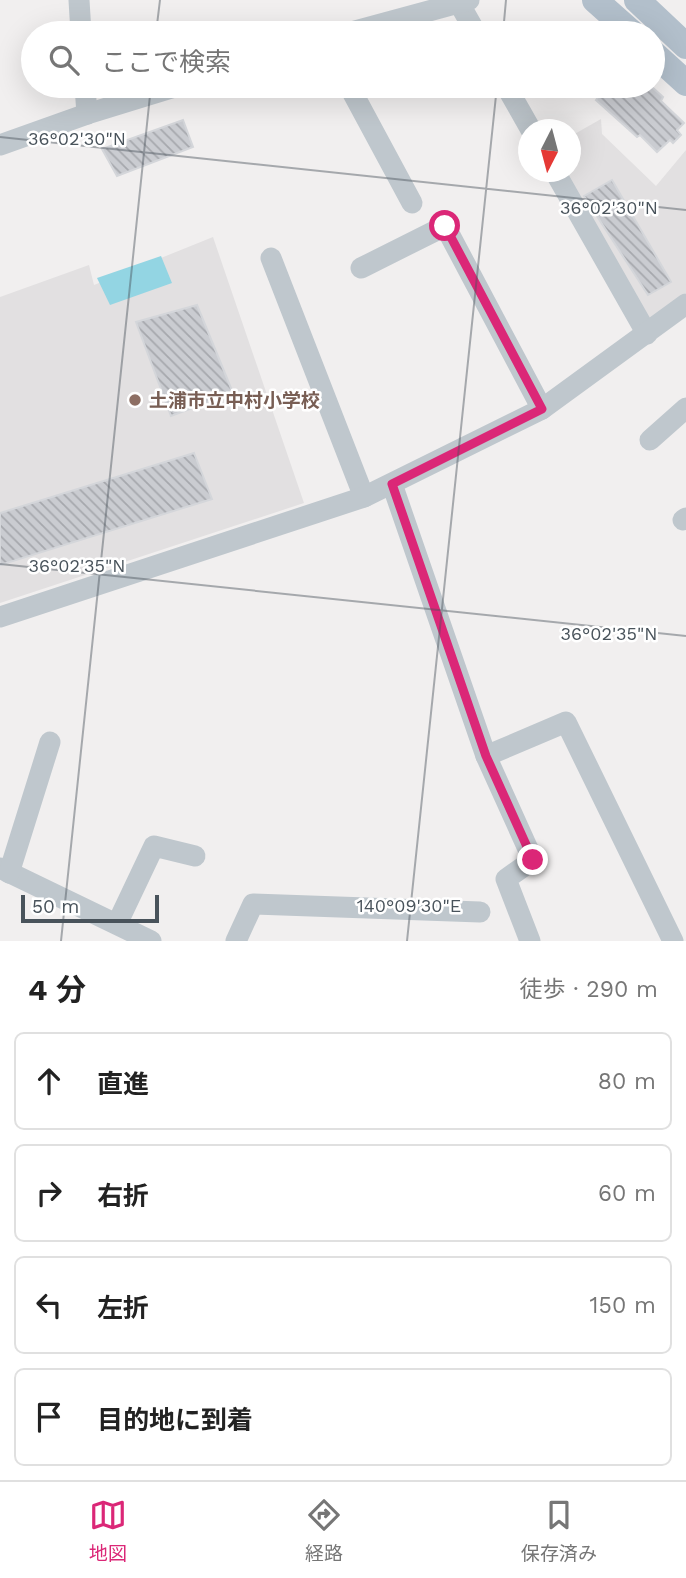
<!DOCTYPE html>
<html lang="ja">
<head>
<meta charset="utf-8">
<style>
  body { margin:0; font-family:"Work Sans","Noto Sans JP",sans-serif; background:#f2f2f2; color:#222 }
  .compass { position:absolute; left:518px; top:119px; width:63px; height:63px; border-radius:50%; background:#fff; box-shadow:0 7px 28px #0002; rotate:186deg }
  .scale { position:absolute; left:21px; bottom:18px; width:138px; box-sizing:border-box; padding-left:7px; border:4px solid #49535b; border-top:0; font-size:19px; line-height:24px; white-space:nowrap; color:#49535b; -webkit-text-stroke:5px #fff; paint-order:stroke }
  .stop { position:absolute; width:21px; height:21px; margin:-16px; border:5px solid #db2777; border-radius:50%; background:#fff }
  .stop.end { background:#db2777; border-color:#fff; box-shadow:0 2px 7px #0008 }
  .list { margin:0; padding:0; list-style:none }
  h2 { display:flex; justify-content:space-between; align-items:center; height:91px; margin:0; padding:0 28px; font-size:30px }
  h2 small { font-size:23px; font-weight:400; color:#767676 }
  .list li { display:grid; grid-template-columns:46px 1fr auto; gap:21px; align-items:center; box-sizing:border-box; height:98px; margin:0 14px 14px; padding:0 14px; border:2px solid #e0e0e0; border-radius:10px }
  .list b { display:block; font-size:26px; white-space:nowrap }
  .list em { font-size:23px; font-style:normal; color:#767676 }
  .icon { flex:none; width:38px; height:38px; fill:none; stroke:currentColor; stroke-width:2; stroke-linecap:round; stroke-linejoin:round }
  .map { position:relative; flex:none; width:686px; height:941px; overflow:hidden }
  .search { position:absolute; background:#fff; box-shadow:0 7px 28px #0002; left:21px; right:21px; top:21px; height:77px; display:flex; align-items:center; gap:18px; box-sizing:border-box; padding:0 24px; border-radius:38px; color:#767676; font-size:26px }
  .sheet { height:539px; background:#fff }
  nav { display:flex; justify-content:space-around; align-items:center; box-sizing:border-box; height:98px; border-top:2px solid #e0e0e0; background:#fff; font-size:19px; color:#767676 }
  nav a { display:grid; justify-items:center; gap:4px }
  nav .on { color:#db2777 }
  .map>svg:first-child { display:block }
  .education { fill:#e2e0e1 }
  .water { fill:#93d5e3 }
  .building { fill:url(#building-back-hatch); stroke:#d4d6da; stroke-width:2 }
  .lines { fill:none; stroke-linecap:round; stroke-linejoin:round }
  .minor { stroke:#bfc7cd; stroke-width:21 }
  .major { stroke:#b2bfcb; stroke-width:26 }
  .route { stroke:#db2777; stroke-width:9 }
  .ticks { fill:none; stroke:#49535b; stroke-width:2; stroke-opacity:0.45 }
  .education-dot { fill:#8d6e63; stroke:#fff; stroke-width:2.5 }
  .labels { text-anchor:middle; stroke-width:5; stroke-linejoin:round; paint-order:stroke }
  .education-label { font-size:19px; font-weight:bold; fill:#785e54; stroke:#fff; text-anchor:start }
  .ticks-label { font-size:18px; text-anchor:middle; fill:#49535b; stroke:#fff; stroke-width:5; stroke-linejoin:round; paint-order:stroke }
</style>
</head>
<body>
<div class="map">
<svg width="686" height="941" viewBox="0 0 686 941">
  <defs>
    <pattern id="building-back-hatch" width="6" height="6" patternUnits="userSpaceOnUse" patternTransform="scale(1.75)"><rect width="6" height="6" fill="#caccd1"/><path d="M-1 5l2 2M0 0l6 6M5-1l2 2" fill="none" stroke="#a6a8ad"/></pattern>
  </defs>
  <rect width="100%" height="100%" fill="#f1efef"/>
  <g class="education">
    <path d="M601 119 602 134 656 186 686 150V293L649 321 565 172H570L571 136Z"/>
    <path d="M213 237 304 503 0 603V297L89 265 94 285Z"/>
  </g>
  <path class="water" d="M161 256 172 283 110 305 97 278Z"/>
  <g class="building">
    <path d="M600 86H651L663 97 661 101 684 123 677 130 681 135 673 143 670 140 657 152 640 135 637 137 596 100 599 96 595 92Z"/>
    <path d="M183 120 193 147 117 176 102 149Z"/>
    <path d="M612 180 671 282 648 295 584 196Z"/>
    <path d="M197 305 233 393 171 416 136 322Z"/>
    <path d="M194 453 212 499 0 565V513Z"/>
  </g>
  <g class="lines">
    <g class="minor">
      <path d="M79 0 81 33"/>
      <path d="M459 3 476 33"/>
      <path d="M348 33 469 0"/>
      <path d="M85 86 87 114"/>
      <path d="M349 86 412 203"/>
      <path d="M506 86 531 130"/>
      <path d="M0 145 87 114 178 86"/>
      <path d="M555 172 647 334"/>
      <path d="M271 258 364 497"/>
      <path d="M361 268 445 226 542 409"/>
      <path d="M650 440 686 408"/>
      <path d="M392 484 486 756 533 860 506 879 530 941"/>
      <path d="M683 520 686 518"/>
      <path d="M0 617 364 497 542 409 686 304"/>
      <path d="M486 756 566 722 673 941"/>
      <path d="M0 868 151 941"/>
      <path d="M9 873 50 742"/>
      <path d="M117 924 154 846 195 856"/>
      <path d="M236 941 253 904 480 912"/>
    </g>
    <g class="major">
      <path d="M595 0 632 33"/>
      <path d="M637 0 686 46"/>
      <path d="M653 53 686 83"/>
    </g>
  </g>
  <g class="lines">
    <path class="route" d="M445 226 542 409 392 484 486 756 533 860"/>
  </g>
  <path class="ticks" d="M156 33 160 0M503 33 506 0M0 137 686 210M0 564 686 636M61 941 151 86M407 941 497 86"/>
  <circle class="education-dot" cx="135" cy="400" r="7"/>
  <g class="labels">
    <g class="education-label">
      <text x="149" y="407">土浦市立中村小学校</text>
    </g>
  </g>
  <g class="ticks-label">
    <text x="77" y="145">36°02'30"N</text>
    <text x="609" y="214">36°02'30"N</text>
    <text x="77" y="572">36°02'35"N</text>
    <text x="609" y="640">36°02'35"N</text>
    <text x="409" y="912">140°09'30"E</text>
  </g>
</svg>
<svg class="compass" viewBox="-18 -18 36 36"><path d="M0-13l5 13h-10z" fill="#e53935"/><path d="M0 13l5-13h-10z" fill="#767676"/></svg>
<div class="scale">50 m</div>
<div class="stop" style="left:445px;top:226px"></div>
<div class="stop end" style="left:533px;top:860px"></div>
<div class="search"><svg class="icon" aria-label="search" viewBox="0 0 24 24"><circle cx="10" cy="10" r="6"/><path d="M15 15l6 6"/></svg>ここで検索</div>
</div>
<section class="sheet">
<h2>4 分<small>徒歩 · 290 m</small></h2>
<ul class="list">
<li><svg class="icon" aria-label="ahead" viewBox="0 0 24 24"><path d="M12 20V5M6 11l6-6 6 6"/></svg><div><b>直進</b></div><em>80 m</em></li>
<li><svg class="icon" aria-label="right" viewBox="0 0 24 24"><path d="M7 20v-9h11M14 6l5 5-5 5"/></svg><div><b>右折</b></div><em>60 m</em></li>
<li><svg class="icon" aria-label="left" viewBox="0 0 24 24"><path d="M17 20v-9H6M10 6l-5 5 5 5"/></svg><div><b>左折</b></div><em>150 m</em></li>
<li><svg class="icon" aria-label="arrive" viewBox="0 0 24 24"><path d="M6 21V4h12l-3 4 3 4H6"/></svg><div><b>目的地に到着</b></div></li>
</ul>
</section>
<nav>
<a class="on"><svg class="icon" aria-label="map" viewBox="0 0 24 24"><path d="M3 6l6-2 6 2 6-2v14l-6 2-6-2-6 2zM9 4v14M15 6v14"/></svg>地図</a>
<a><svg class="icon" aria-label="directions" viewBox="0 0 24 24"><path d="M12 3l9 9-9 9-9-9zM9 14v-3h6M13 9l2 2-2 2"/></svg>経路</a>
<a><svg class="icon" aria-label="saved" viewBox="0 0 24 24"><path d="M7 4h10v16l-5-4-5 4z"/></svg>保存済み</a>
</nav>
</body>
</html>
